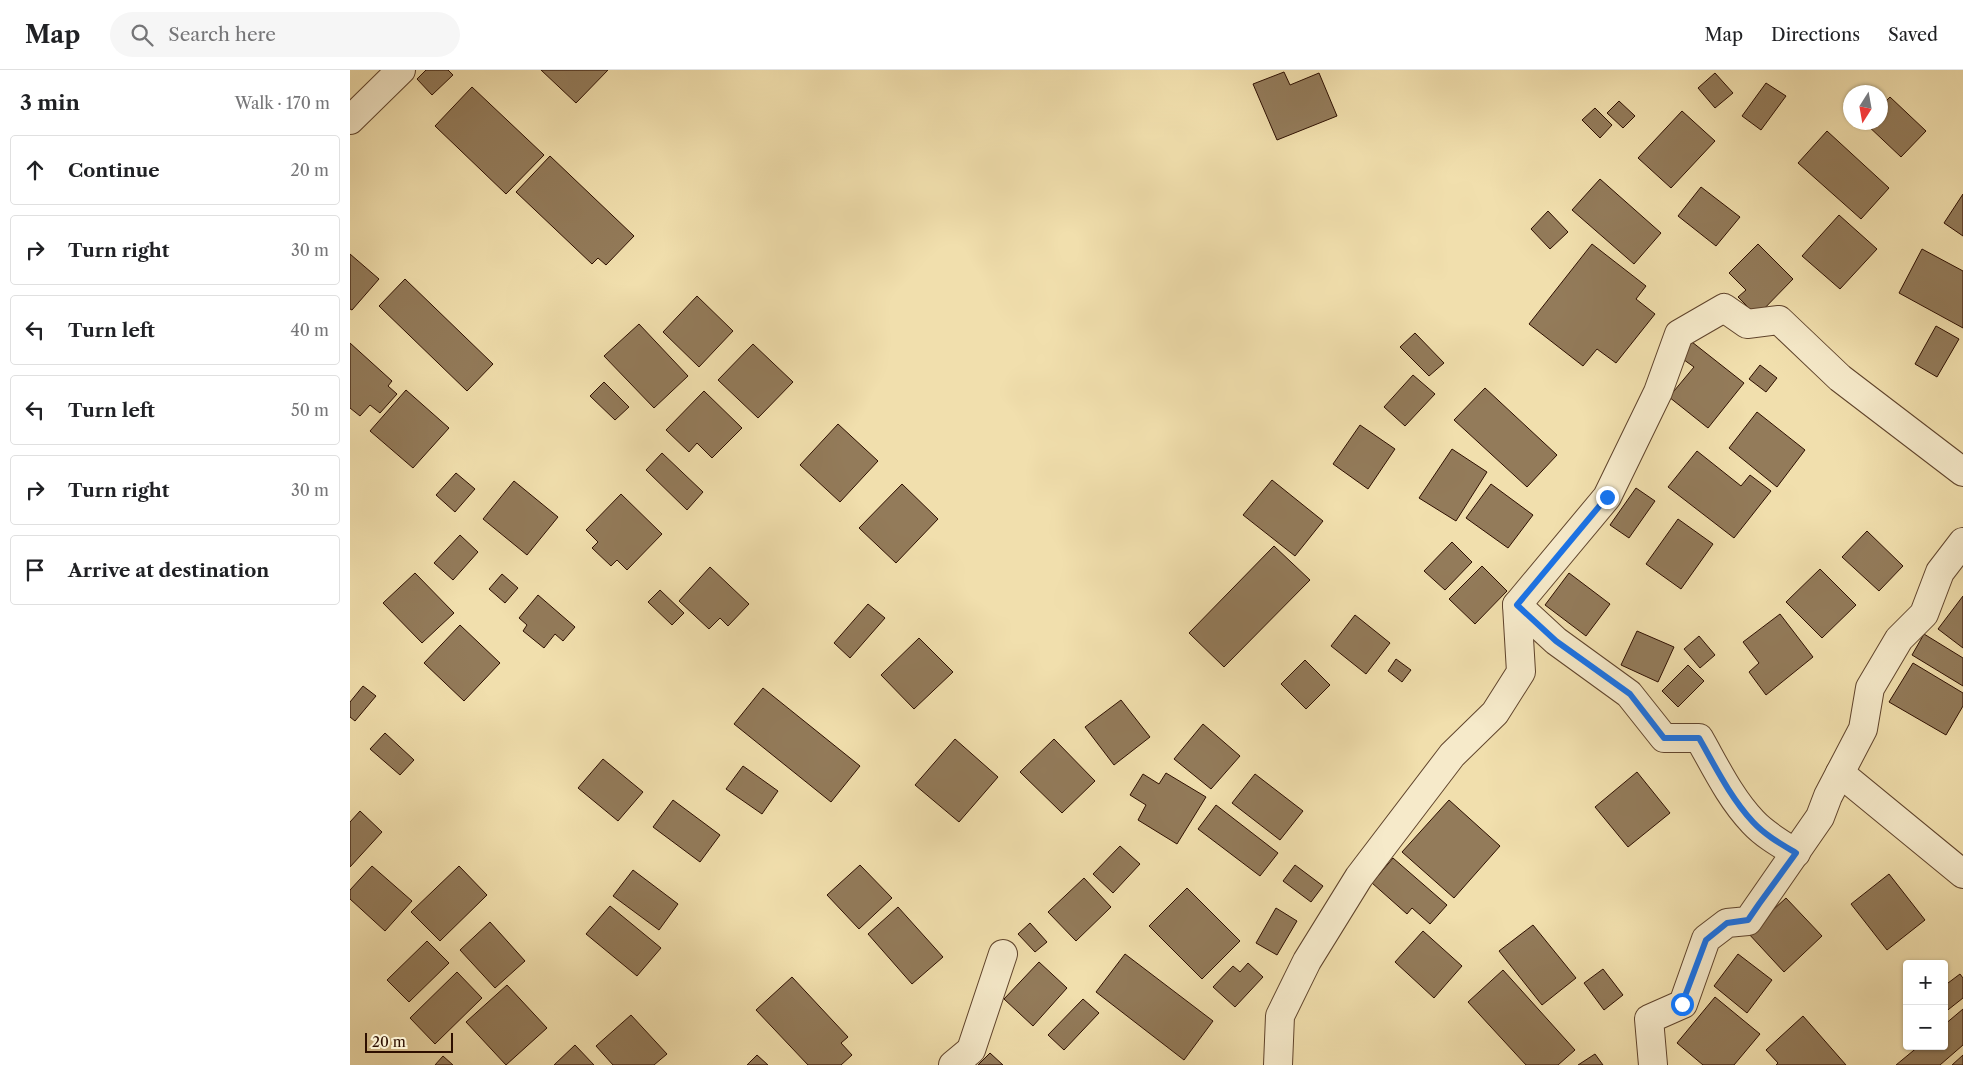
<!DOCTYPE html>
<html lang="en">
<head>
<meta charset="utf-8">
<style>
  body { margin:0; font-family:"Libre Caslon Text",serif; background:#f6f6f6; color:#202124 }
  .controls { position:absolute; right:15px; bottom:15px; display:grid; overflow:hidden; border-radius:5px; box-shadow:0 1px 4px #0004 }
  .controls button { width:45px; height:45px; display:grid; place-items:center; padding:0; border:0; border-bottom:1px solid #e0e0e0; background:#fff; color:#202124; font:25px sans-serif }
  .compass { position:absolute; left:1493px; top:15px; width:45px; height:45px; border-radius:50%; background:#fff; box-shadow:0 1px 4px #0004; rotate:191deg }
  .scale { position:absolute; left:15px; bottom:12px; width:88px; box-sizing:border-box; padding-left:5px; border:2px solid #2e0f00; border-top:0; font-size:14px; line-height:18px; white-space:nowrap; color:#2e0f00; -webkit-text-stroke:4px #f6eaca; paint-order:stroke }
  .stop { position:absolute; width:15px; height:15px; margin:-11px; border:4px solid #1a73e8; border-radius:50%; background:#fff }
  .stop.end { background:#1a73e8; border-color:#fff; box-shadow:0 1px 5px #0008 }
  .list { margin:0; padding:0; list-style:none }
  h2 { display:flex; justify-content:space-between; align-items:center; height:65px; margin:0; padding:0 20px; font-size:21px }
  h2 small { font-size:16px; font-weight:400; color:#757577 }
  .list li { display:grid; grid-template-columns:32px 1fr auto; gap:15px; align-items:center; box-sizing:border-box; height:70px; margin:0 10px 10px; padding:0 10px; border:1px solid #e0e0e0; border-radius:5px }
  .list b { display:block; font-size:19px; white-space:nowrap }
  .list em { font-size:16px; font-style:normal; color:#757577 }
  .icon { flex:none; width:28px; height:28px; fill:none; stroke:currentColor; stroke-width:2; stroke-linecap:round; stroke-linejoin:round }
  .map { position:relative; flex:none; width:1613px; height:995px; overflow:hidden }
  header { display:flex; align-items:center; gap:30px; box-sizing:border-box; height:70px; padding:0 25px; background:#fff; border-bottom:1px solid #e0e0e0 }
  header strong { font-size:24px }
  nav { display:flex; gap:28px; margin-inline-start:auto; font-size:18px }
  .search { width:350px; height:45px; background:#f6f6f6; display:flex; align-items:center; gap:12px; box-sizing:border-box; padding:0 18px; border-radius:28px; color:#757577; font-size:19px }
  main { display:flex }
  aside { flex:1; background:#fff }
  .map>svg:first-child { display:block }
  .building { fill:#937b5a; stroke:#2e0f00 }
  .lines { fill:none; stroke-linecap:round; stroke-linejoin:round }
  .minor-casing { stroke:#5f432b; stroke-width:30 }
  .minor { stroke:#f6eaca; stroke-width:28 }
  .route { stroke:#1a73e8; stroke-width:6 }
</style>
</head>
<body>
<header>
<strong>Map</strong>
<div class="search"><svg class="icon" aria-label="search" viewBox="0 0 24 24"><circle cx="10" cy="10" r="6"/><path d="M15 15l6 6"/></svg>Search here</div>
<nav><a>Map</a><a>Directions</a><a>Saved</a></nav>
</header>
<main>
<aside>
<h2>3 min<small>Walk · 170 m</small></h2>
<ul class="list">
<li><svg class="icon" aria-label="ahead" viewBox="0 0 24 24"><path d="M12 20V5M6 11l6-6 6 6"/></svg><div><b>Continue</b></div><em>20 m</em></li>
<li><svg class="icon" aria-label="right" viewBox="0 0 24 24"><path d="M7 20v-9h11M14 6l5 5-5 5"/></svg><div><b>Turn right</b></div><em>30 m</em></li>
<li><svg class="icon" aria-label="left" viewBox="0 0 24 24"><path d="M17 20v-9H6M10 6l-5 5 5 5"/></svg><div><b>Turn left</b></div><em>40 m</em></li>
<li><svg class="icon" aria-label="left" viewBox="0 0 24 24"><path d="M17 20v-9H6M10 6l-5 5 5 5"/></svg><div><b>Turn left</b></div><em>50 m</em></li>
<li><svg class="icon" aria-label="right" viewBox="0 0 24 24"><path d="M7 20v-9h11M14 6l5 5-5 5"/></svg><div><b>Turn right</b></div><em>30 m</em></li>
<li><svg class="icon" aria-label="arrive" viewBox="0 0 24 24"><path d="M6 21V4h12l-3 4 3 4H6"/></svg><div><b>Arrive at destination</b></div></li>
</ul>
</aside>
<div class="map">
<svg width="1613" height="995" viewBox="0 0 1613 995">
  <rect width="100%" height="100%" fill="#f1dfad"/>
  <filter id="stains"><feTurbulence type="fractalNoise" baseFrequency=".004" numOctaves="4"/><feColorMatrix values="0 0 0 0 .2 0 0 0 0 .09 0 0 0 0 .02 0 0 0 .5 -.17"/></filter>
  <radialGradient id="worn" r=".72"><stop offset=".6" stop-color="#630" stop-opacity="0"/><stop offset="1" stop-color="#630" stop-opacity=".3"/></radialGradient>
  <g class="building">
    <path d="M76 0H98L103 5 82 25 67 9Z"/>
    <path d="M191 0H258L226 33Z"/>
    <path d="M934 2 940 15 969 3 987 46 927 70 903 14Z"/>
    <path d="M1365 3 1383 23 1365 38 1348 18Z"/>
    <path d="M1416 13 1436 26 1411 60 1392 46Z"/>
    <path d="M122 17 194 85 156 124 85 56Z"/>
    <path d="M1540 27 1576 61 1551 87 1515 53 1530 52V37Z"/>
    <path d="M1269 31 1285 46 1273 58 1257 43Z"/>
    <path d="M1245 38 1262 55 1250 68 1232 50Z"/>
    <path d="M1332 41 1365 71 1321 118 1288 88Z"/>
    <path d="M1477 61 1539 118 1511 149 1448 93Z"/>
    <path d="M200 86 284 166 256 195 248 188 242 194 166 122Z"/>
    <path d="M1250 109 1311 163 1284 194 1222 140Z"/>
    <path d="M1351 117 1390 147 1366 176 1328 146Z"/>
    <path d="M1613 124V166L1594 153Z"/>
    <path d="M1198 141 1218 162 1200 179 1181 159Z"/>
    <path d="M1489 145 1527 179 1490 219 1452 186Z"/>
    <path d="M1242 174 1296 216 1286 229 1305 244 1266 293 1247 279 1233 296 1179 254Z"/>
    <path d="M1408 174 1443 209 1407 246 1388 227 1396 220 1379 203Z"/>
    <path d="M1572 179 1613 201V258L1549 223Z"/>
    <path d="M0 184 29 209 2 240 0 239Z"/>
    <path d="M55 209 143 294 117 321 29 236Z"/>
    <path d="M347 226 383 261 349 297 313 262Z"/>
    <path d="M289 254 338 306 304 338 254 286Z"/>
    <path d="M1586 256 1609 269 1587 307 1565 294Z"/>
    <path d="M1065 263 1094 293 1079 306 1050 277Z"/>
    <path d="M1342 272 1394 313 1358 358 1319 327 1344 297 1330 287Z"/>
    <path d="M0 273 42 311 38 316 47 324 30 343 20 335 10 346 0 338Z"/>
    <path d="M403 274 443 312 408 348 368 310Z"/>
    <path d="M1410 295 1427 308 1416 322 1399 309Z"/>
    <path d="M1063 305 1085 324 1055 356 1034 337Z"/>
    <path d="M254 312 279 337 265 350 240 326Z"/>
    <path d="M1135 318 1207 385 1177 417 1104 350Z"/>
    <path d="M56 320 99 358 63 398 20 361Z"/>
    <path d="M354 321 392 358 362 388 347 373 339 382 316 360Z"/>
    <path d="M1407 342 1455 380 1427 417 1379 378Z"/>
    <path d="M488 354 528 391 490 432 450 395Z"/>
    <path d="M1010 355 1045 379 1018 419 983 394Z"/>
    <path d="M1102 379 1137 402 1106 451 1069 428Z"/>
    <path d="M1347 381 1391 416 1400 405 1421 421 1384 468 1318 417Z"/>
    <path d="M312 383 353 422 337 440 296 400Z"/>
    <path d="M106 403 125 419 105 442 86 425Z"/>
    <path d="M922 410 973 451 945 486 893 445Z"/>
    <path d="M164 411 208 447 177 485 133 449Z"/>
    <path d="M552 414 588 449 546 493 509 458Z"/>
    <path d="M1141 414 1183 445 1158 478 1116 448Z"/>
    <path d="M1286 418 1305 431 1279 468 1260 455Z"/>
    <path d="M271 424 312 464 277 500 267 490 261 496 242 478 248 472 236 460Z"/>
    <path d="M1328 449 1363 474 1331 519 1296 494Z"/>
    <path d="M1517 461 1553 496 1529 521 1492 487Z"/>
    <path d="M110 465 128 482 103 510 84 493Z"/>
    <path d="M1102 472 1122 492 1095 520 1074 501Z"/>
    <path d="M924 476 960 510 874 597 839 563Z"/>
    <path d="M1132 496 1157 521 1125 554 1099 529Z"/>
    <path d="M360 497 399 534 378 556 370 548 359 559 329 531Z"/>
    <path d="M1470 499 1506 535 1472 568 1436 532Z"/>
    <path d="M65 503 104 543 72 573 33 533Z"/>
    <path d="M1219 503 1260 534 1236 566 1195 535Z"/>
    <path d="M152 504 168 518 155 533 139 519Z"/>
    <path d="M310 520 334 543 322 555 298 532Z"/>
    <path d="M188 525 225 557 213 571 205 564 194 578 173 561 177 555 169 548Z"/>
    <path d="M1613 526V578L1588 559Z"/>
    <path d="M518 534 535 548 500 588 484 573Z"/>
    <path d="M1430 544 1463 587 1416 625 1399 602 1409 593 1393 572Z"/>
    <path d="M1005 545 1040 573 1016 604 981 576Z"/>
    <path d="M110 555 150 593 114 631 74 593Z"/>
    <path d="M1287 561 1324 577 1308 612 1271 595Z"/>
    <path d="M1574 564 1613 588V616L1562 585Z"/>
    <path d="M1349 566 1365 585 1350 598 1334 579Z"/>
    <path d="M569 568 603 602 564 639 531 605Z"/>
    <path d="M1046 589 1061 600 1052 612 1038 601Z"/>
    <path d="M955 590 980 615 956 639 931 614Z"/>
    <path d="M1563 593 1613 623V636L1596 665 1539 632Z"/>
    <path d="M1338 595 1354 611 1328 637 1312 621Z"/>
    <path d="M13 616 26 626 5 651 0 647V632Z"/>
    <path d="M413 618 510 696 481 732 384 654Z"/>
    <path d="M771 630 800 667 764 695 735 657Z"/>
    <path d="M853 654 890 686 861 719 824 689Z"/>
    <path d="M35 663 64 690 50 705 20 679Z"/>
    <path d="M605 669 648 707 609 752 565 715Z"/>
    <path d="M704 669 745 711 712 743 670 702Z"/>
    <path d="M253 689 293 722 268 751 228 718Z"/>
    <path d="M393 696 428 721 412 744 376 719Z"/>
    <path d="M1287 702 1320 743 1278 777 1245 737Z"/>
    <path d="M816 703 856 727 827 774 788 750 796 735 780 725 793 704 809 714Z"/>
    <path d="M905 704 953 741 930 770 882 733Z"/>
    <path d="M323 730 370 765 350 792 303 757Z"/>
    <path d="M1099 730 1150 776 1104 828 1052 782Z"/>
    <path d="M866 735 928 783 910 806 848 759Z"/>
    <path d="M10 741 32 762 0 797V752Z"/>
    <path d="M770 776 790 794 763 823 743 804Z"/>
    <path d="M1043 788 1097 835 1080 854 1062 838 1057 844 1022 813Z"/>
    <path d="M510 795 542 828 509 859 477 825Z"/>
    <path d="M945 795 973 816 961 832 933 811Z"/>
    <path d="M22 796 62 831 35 861 0 829V820Z"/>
    <path d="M109 796 137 825 90 871 61 842Z"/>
    <path d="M283 800 328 834 309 860 263 826Z"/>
    <path d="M1539 804 1575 850 1537 880 1501 834Z"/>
    <path d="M734 808 761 837 726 871 698 842Z"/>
    <path d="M837 818 890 871 852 909 799 856Z"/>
    <path d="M1436 828 1472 866 1434 902 1398 863Z"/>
    <path d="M260 836 311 878 287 906 236 864Z"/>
    <path d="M548 837 593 887 562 914 518 864Z"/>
    <path d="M926 838 947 851 927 885 906 873Z"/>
    <path d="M140 852 175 891 145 918 110 880Z"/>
    <path d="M680 853 697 872 685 882 668 864Z"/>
    <path d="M1183 855 1226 908 1192 935 1149 881Z"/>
    <path d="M1073 861 1112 896 1084 928 1045 892Z"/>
    <path d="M77 871 99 893 59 932 37 910Z"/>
    <path d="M775 884 863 951 834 990 746 922Z"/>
    <path d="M1388 884 1422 910 1397 943 1364 916Z"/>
    <path d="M689 892 717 918 683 956 654 929Z"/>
    <path d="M898 893 913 907 885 937 863 917 883 896 890 902Z"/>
    <path d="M1253 899 1273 925 1254 940 1234 913Z"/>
    <path d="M1153 900 1225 980 1208 995H1176L1118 932Z"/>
    <path d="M107 902 132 928 85 974 60 948Z"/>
    <path d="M1610 904 1613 908V928L1594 943V916Z"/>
    <path d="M442 907 498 967 491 973 502 985 491 995H458L406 940Z"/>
    <path d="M157 915 197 958 156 995 116 952Z"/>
    <path d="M1365 927 1410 964 1384 995H1353L1327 973Z"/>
    <path d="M733 929 749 943 714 980 698 965Z"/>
    <path d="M1613 939V975L1590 995H1546L1569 976H1594V955Z"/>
    <path d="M281 945 317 984 304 995H263L246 976Z"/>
    <path d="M1453 946 1496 995H1426L1428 993 1416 980Z"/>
    <path d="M225 975 244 995H204Z"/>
    <path d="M640 983 653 995H628Z"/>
    <path d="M1245 984 1253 995H1228Z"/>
    <path d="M407 985 418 995H397Z"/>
    <path d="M1613 985V995H1602Z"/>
    <path d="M93 986 103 995H85Z"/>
  </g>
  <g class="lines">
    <g class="minor-casing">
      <g id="minor">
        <path d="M0 50 51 0"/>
        <path d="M1167 535 1206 571 1279 624 1314 668H1349C1365 696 1380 728 1403 752 1415 765 1431 774 1446 783"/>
        <path d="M1490 703 1613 804"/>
        <path d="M603 995 621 980 653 884"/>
        <path d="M928 995 930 946 957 891 1009 807 1102 685 1145 643 1171 602 1167 535 1257 427 1308 322 1329 264 1374 238 1397 254 1429 250 1490 308 1613 402"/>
        <path d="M1303 995 1299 949 1333 934 1356 869 1377 853 1398 851 1470 747 1478 726 1513 659 1520 618 1549 569 1574 544 1590 502 1613 472"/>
      </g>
    </g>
    <use href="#minor" class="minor"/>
  </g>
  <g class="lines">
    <path class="route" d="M1257 427 1167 535 1206 571 1280 624 1314 668H1349C1365 696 1380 727 1403 752 1415 765 1431 774 1446 783L1409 834 1398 850 1377 853 1356 870 1332 934"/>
  </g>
  <rect width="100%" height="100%" filter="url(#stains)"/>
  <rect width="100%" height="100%" fill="url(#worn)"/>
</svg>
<div class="controls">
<button>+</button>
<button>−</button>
</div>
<svg class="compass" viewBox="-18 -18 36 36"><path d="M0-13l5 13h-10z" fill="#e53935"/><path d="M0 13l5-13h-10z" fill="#757577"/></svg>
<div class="scale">20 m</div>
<div class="stop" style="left:1332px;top:934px"></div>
<div class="stop end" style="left:1257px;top:427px"></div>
</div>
</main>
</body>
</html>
